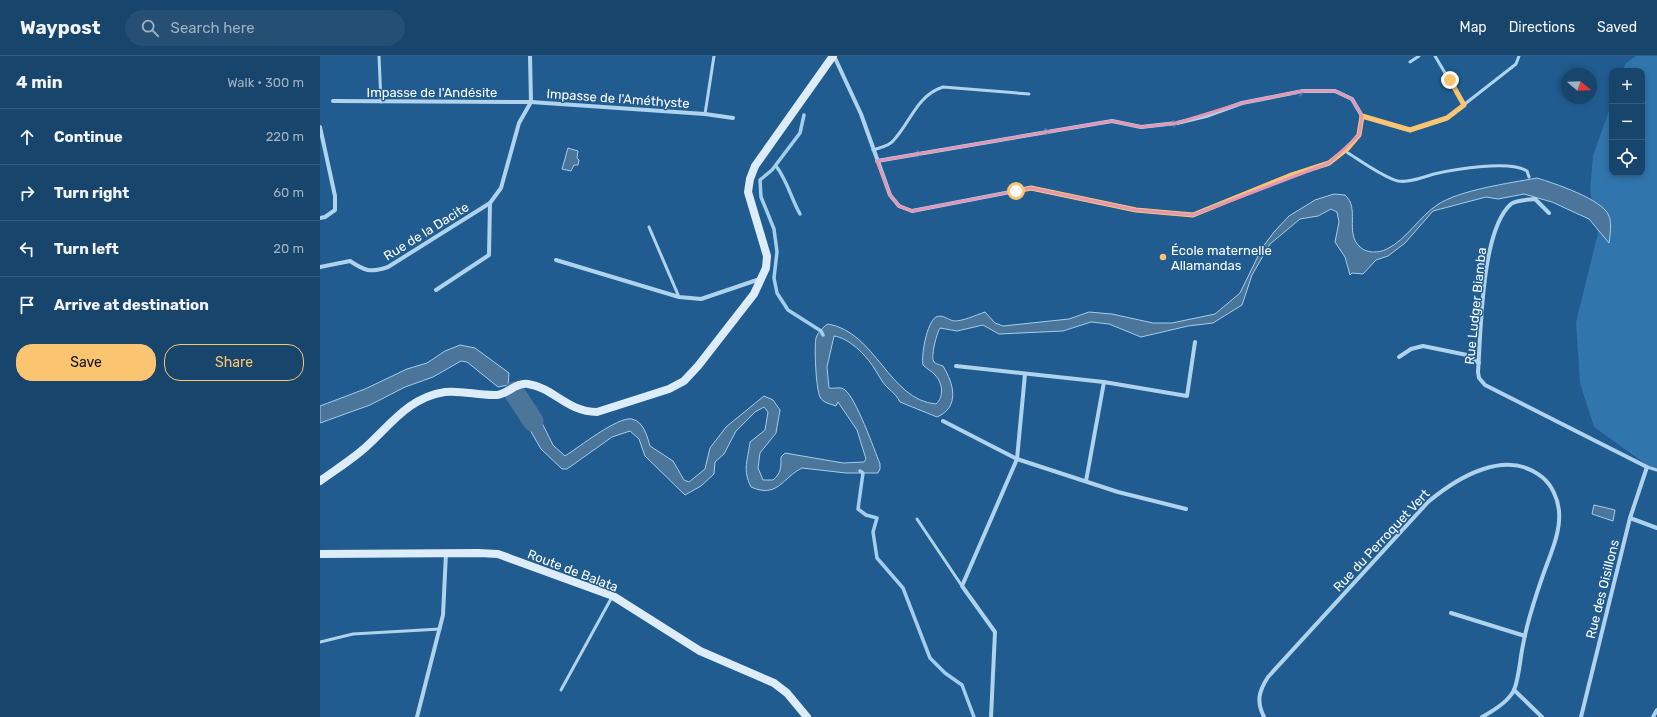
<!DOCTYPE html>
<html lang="en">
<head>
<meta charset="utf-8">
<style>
  body { margin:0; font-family:Rubik,sans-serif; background:#254f73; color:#f1f3f6 }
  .controls { position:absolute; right:12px; top:12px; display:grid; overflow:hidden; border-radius:8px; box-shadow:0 2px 6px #0003 }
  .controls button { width:36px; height:36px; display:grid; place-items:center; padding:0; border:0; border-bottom:1px solid #365d7e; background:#18456b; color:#f1f3f6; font:20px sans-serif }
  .compass { position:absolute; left:1241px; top:12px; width:36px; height:36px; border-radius:50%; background:#18456b; box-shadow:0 2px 6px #0003; rotate:109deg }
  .stop { position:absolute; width:12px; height:12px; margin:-9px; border:3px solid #fac470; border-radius:50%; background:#fff }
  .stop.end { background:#fac470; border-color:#fff; box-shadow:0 1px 4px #0008 }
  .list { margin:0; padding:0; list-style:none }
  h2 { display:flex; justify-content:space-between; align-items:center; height:52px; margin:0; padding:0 16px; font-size:17px }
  h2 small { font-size:13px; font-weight:400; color:#9fb1c1 }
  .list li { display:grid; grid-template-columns:26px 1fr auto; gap:12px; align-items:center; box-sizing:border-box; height:56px; padding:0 16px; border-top:1px solid #365d7e }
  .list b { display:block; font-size:15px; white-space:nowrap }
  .list em { font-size:13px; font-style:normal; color:#9fb1c1 }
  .actions { display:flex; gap:8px; padding:12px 16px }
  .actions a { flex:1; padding:9px 0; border:1px solid #fac470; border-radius:16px; text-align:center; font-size:14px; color:#fac470 }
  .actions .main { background:#fac470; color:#111 }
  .icon { flex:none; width:22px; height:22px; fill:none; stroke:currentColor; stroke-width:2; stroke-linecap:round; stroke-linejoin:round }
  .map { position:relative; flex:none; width:1337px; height:661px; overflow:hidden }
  header { display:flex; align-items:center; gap:24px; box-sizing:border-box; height:56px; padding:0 20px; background:#18456b; border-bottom:1px solid #365d7e }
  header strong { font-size:19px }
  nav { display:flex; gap:22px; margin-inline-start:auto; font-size:14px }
  .search { width:280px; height:36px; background:#254f73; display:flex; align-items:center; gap:10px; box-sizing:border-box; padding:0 14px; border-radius:22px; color:#9fb1c1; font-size:15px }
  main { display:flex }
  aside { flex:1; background:#18456b }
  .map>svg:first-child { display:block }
  .green { fill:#3075ab }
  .water { fill:#4b7599; stroke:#a3ceee }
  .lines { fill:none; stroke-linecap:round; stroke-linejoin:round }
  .stream { stroke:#a3ceee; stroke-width:3.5 }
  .river { stroke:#4b7599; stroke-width:21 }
  .lane { stroke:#afd2ed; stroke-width:3 }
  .street { stroke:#afd2ed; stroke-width:4 }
  .secondary { stroke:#dcecf9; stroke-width:8 }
  .oneway { stroke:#4b7fab }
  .route { stroke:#fac470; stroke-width:5 }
  .marked { fill:none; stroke:#e497b5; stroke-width:3; stroke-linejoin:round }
  .poi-dot { fill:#fac470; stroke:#205c8f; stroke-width:1.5 }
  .labels { text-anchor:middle; stroke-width:3; stroke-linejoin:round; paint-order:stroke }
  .street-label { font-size:13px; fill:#fff; stroke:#205c8f }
  .poi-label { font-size:13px; fill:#fff; stroke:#205c8f; text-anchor:start }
</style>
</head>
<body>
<header>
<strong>Waypost</strong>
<div class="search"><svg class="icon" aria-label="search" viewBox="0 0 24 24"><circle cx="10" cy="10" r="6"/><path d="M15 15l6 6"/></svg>Search here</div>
<nav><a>Map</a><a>Directions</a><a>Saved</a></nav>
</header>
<main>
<aside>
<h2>4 min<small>Walk · 300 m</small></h2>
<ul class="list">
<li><svg class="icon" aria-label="ahead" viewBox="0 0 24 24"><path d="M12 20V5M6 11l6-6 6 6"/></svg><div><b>Continue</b></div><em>220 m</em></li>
<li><svg class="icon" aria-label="right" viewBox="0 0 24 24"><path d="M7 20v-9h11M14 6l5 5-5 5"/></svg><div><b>Turn right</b></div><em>60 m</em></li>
<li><svg class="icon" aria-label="left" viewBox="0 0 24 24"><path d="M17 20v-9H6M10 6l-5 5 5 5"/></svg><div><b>Turn left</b></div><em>20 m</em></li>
<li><svg class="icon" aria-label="arrive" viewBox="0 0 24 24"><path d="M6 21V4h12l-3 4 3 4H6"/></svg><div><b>Arrive at destination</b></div></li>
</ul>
<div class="actions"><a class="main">Save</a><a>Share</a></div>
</aside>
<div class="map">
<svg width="1337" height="661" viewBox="0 0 1337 661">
  <rect width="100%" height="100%" fill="#205c8f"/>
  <path class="green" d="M1316 0H1337V413L1327 409 1274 371 1260 327 1256 266 1278 177 1270 134 1273 100 1292 46V117H1322V15H1303L1305 8Z"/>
  <g class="water">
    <path d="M248 92 258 95 257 102 259 104 258 109H254L251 115 242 113Z"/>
    <path d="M1217 122C1233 127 1283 143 1289 160 1292 168 1290 179 1289 187L1269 163 1232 146 1204 138 1178 143 1166 141 1113 155 1085 187 1068 200 1056 204 1043 218 1032 217 1030 219 1025 201 1015 186 1019 166 1017 156 1011 153 998 160 980 163 950 188 932 219 922 249 893 267 868 270 821 281 789 268 771 266 743 275 679 278 663 269 637 275 620 272C617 276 610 302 614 306 616 308 620 309 623 310 634 328 640 351 617 361L580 346C575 336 568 334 562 325 559 321 557 316 554 312 546 299 529 282 514 280L507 311 509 332C515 333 520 330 525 334 536 342 554 393 560 408V413L558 417H526L482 412C463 421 458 443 431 431 422 413 428 404 430 386L445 374 448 356 444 351 435 356 416 375 404 398 395 406 394 418 381 430 365 439 325 400 319 383 310 375 292 381 247 413H242L221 393 195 348 198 342 203 338 218 359 233 389 245 400C258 392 298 360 312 363 324 366 327 380 330 390L353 405 364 424 369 426 385 413 390 392 406 371 444 340 453 344 460 354 456 377 440 397 438 412 443 424H453C461 417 461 412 461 401L465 397 523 407 544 406 546 403 537 374 518 346 516 350C511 348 503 347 500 341 496 333 494 291 496 282 498 276 503 271 508 268 556 276 569 344 616 348 624 341 623 327 615 319 612 315 607 313 603 309 601 299 607 266 616 261 623 258 628 264 634 265 644 265 656 259 665 256L675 267 683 270 749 263 769 256 792 258 833 267H852L895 258 920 237 942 192 954 176 969 160 995 144 1014 138 1025 139C1040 152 1025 176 1039 190 1046 198 1059 197 1067 193 1087 183 1099 161 1117 149 1139 134 1190 127 1217 122Z"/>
    <path d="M140 289 155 292 189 317 188 329 178 331 147 306 141 305 113 321 85 331 50 349 0 367V350L45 333 87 313 107 307 125 295Z"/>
    <path d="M1274 449 1295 454 1293 465 1272 458Z"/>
  </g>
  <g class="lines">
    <g class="stream">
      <path d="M484 59 480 77 452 114 440 124 441 141 454 173 457 196 454 222 457 237 468 254 501 275 503 279"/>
      <path d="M456 110C467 124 471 142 480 158"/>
      <path d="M540 415 543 417 538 453 546 459 557 462 553 476 557 502 583 532 610 602 625 617 642 629 654 661"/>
    </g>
    <path class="river" d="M194 336 213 365"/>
    <g class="lane">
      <path d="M59 0 61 46"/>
      <path d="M1115 0 1144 49"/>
      <path d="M1090 6 1099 0"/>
      <path d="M385 58 394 0"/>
      <path d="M1042 60 1090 74 1127 62 1196 8 1199 0"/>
      <path d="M553 94C559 92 569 90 573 85 591 66 596 40 623 31L709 38"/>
      <path d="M1025 95C1038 103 1064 122 1078 125 1090 127 1103 121 1114 118 1135 113 1190 104 1207 115L1209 121"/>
      <path d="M329 171 359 241"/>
      <path d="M1327 411 1337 414"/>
      <path d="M597 463 642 530"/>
      <path d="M0 586 33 578 120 573"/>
      <path d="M241 634 292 541"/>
    </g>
    <g class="street">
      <path d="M514 0 541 58 570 139 579 150 592 155 711 132 816 154 873 159 969 120 1009 107 1028 92 1039 79 1042 60 1032 43 1015 35H983L922 47 886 60 857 67 821 71 792 65 557 105"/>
      <path d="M13 45 211 46 385 58 413 62"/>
      <path d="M0 71 15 140V154L5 161 0 162"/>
      <path d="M1229 157 1215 143C1208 144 1196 144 1191 148 1161 174 1161 276 1158 316L1159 322 1165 329 1327 411 1310 462 1261 661"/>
      <path d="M236 204 359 241 381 243 440 223"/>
      <path d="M0 211 30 205C45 215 50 217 68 211L170 147 181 132 199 67 211 46 210 0"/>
      <path d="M116 234 169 199 170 147"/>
      <path d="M1079 301 1091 293 1103 290 1147 299 1159 307"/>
      <path d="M636 310 784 326 867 340 875 286"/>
      <path d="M623 365 697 403 798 436 866 453"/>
      <path d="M766 425 784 326"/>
      <path d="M1310 462 1337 472"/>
      <path d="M1131 557 1205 580"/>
      <path d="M1194 634 1222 661"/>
      <path d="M97 661 123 559 126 497"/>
      <path d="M671 661 675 576 642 530 697 403 705 318"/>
      <path d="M944 661C936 645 939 635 948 621L1108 446C1138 421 1186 392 1222 421 1232 429 1238 443 1239 455 1241 478 1229 501 1222 522 1214 545 1207 566 1203 589 1200 602 1199 623 1194 634 1189 645 1173 655 1162 661"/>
      <path d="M1333 661 1337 654"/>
    </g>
    <g class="secondary">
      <path d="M0 425C15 414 33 403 47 390 71 368 90 341 125 336 142 334 159 340 177 339 188 338 196 326 208 328 234 332 247 356 277 356L349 333 364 325 378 310 434 238 446 212 447 200 428 136 430 123 435 110 513 0"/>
      <path d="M0 498 159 497 178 498 293 540 380 595 454 627 467 637 487 661"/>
    </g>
  </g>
  <defs><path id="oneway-shaft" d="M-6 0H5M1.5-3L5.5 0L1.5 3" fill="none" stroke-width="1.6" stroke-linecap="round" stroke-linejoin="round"/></defs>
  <g class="oneway">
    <use href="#oneway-shaft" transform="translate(978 37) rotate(-10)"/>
    <use href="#oneway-shaft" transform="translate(852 68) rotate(-8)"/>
    <use href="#oneway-shaft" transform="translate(724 76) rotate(-9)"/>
    <use href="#oneway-shaft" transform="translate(596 98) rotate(-10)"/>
  </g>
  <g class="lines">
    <path class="route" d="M696 135 711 132 816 154 873 159 969 120 1009 107 1028 92 1039 79 1042 60 1090 74 1127 62 1144 49 1130 24"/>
  </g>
  <path class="marked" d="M983 35H1015L1032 43 1042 60 1039 79 1009 107 873 159 816 154 711 132 592 155 579 150 570 139 557 105 792 65 821 71 857 67 922 47Z"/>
  <circle class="poi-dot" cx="843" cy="201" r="4"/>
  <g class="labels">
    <g class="street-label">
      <text x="112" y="41">Impasse de l'Andésite</text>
      <text transform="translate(298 42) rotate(4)" y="5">Impasse de l'Améthyste</text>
      <text transform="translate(106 175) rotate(-32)" y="5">Rue de la Dacite</text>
      <text transform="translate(1155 250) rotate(-84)" y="5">Rue Ludger Biamba</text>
      <text transform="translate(1061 484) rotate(-47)" y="5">Rue du Perroquet Vert</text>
      <text transform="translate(253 514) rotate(21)" y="5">Route de Balata</text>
      <text transform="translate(1282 533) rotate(-76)" y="5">Rue des Oisillons</text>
    </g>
    <g class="poi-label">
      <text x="851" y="199">École maternelle<tspan x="851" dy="15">Allamandas</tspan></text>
    </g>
  </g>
</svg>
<div class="controls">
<button>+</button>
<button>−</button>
<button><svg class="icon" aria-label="locate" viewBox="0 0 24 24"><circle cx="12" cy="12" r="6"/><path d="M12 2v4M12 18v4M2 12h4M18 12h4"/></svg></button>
</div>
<svg class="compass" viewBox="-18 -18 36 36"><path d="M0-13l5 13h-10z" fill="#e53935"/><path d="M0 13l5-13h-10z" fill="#9fb1c1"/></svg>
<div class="stop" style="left:696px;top:135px"></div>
<div class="stop end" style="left:1130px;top:24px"></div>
</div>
</main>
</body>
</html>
